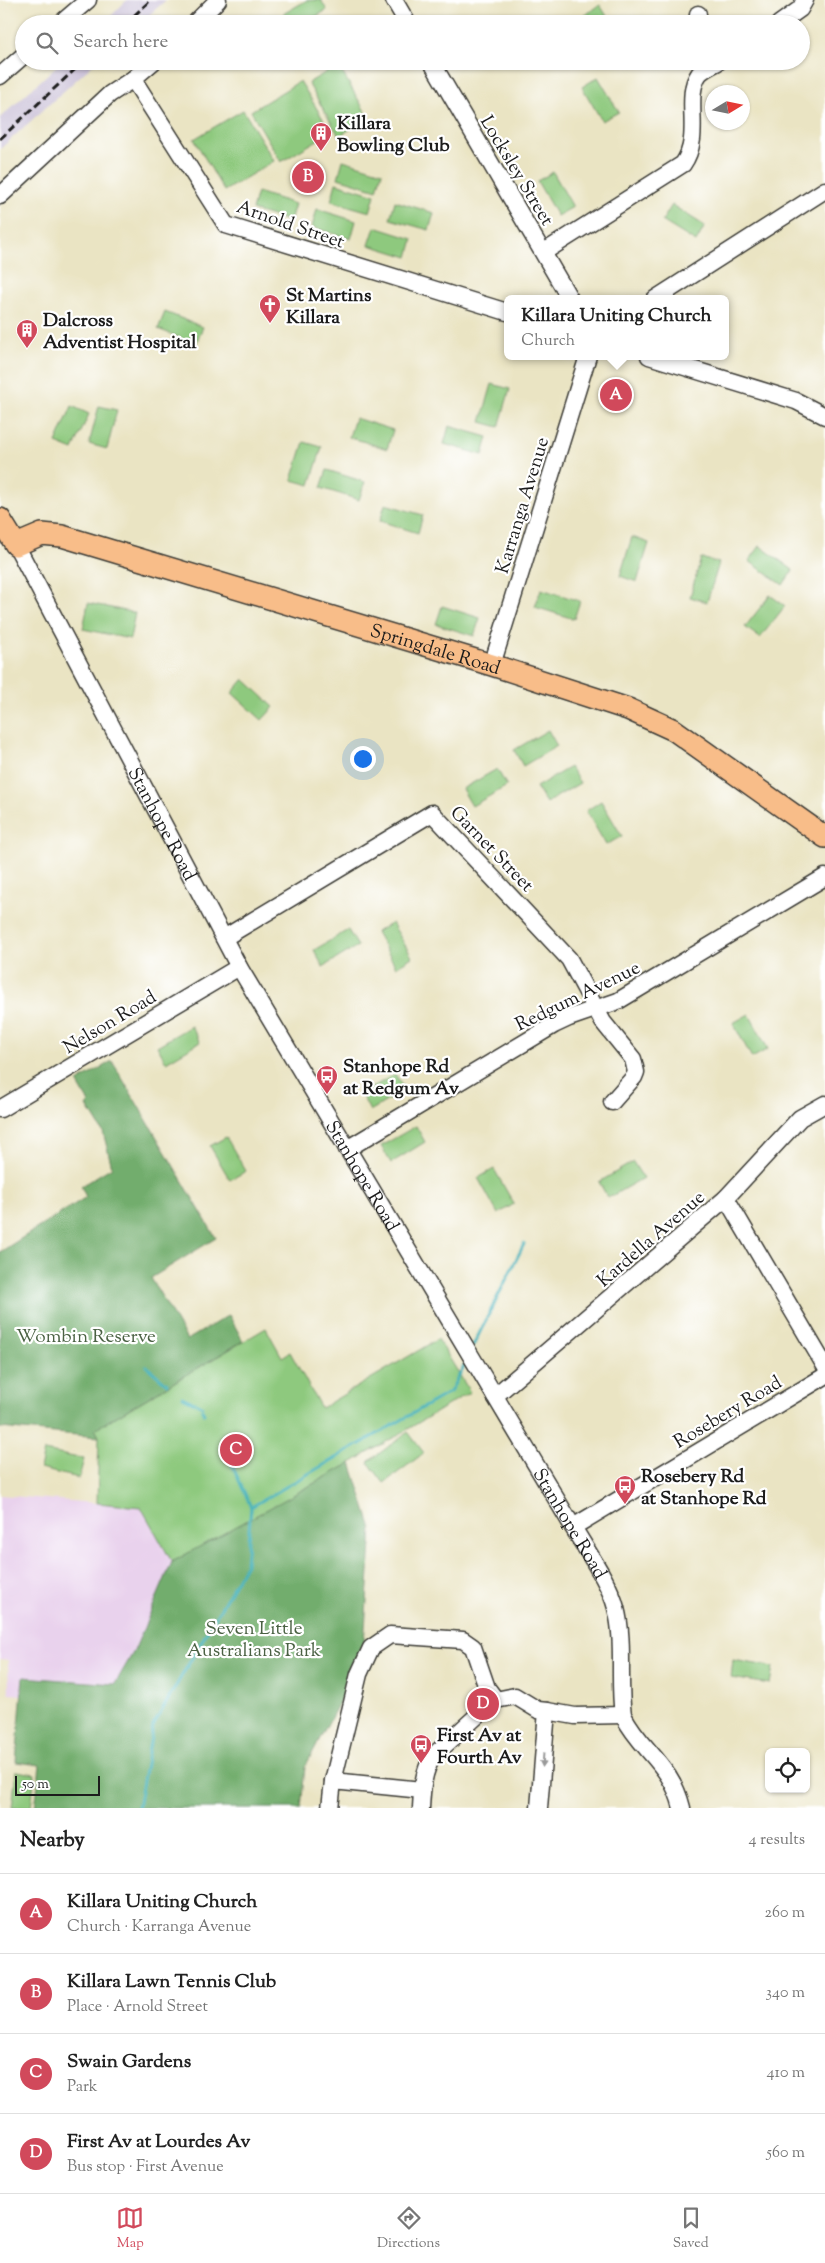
<!DOCTYPE html>
<html lang="en">
<head>
<meta charset="utf-8">
<style>
  body { margin:0; font-family:"Sorts Mill Goudy",serif; background:#f6f6f6; color:#222 }
  .controls { position:absolute; right:15px; bottom:15px; display:grid; overflow:hidden; border-radius:8px; box-shadow:0 1px 4px #0004 }
  .controls button { width:45px; height:45px; display:grid; place-items:center; padding:0; border:0; border-bottom:1px solid #e0e0e0; background:#fff; color:#222; font:25px sans-serif }
  .compass { position:absolute; left:705px; top:85px; width:45px; height:45px; border-radius:50%; background:#fff; box-shadow:0 1px 4px #0004; rotate:80deg }
  .scale { position:absolute; left:15px; bottom:12px; width:85px; box-sizing:border-box; padding-left:5px; border:2px solid #1c1c1c; border-top:0; font-size:14px; line-height:18px; white-space:nowrap; color:#1c1c1c; -webkit-text-stroke:4px #fff; paint-order:stroke }
  .you { position:absolute; left:362px; top:758px; width:18px; height:18px; margin:-12px; border:4px solid #fff; border-radius:50%; background:#1a73e8; box-shadow:0 0 0 8px #1a73e833 }
  .badge { display:grid; place-items:center; width:32px; height:32px; border-radius:50%; background:#d1495b; color:#fff; font-size:16px; font-weight:700 }
  .pin { position:absolute; translate:-50% -50%; border:2px solid #fff; box-shadow:0 1px 5px #0006 }
  .popup { position:absolute; left:504px; top:295px; width:225px; height:65px; box-sizing:border-box; display:grid; place-content:center; border-radius:8px; background:#fff; filter:drop-shadow(0 1px 4px #0005); font-size:16px; white-space:nowrap; color:#767676 }
  .popup b { font-size:19px; color:#222 }
  .popup::after { content:''; position:absolute; left:50%; top:100%; margin-left:-10px; border:10px solid transparent; border-top-color:#fff }
  .list { margin:0; padding:0; list-style:none }
  h2 { display:flex; justify-content:space-between; align-items:center; height:65px; margin:0; padding:0 20px; font-size:21px }
  h2 small { font-size:16px; font-weight:400; color:#767676 }
  .list li { display:grid; grid-template-columns:32px 1fr auto; gap:15px; align-items:center; box-sizing:border-box; height:80px; padding:0 20px; border-top:1px solid #e0e0e0 }
  .list b { display:block; font-size:19px; white-space:nowrap }
  .list p { margin:0; font-size:16px; white-space:nowrap; color:#767676 }
  .list em { font-size:16px; font-style:normal; color:#767676 }
  .icon { flex:none; width:28px; height:28px; fill:none; stroke:currentColor; stroke-width:2; stroke-linecap:round; stroke-linejoin:round }
  .map { position:relative; flex:none; width:825px; height:1808px; overflow:hidden }
  .search { position:absolute; background:#fff; box-shadow:0 1px 4px #0004; left:15px; right:15px; top:15px; height:55px; display:flex; align-items:center; gap:12px; box-sizing:border-box; padding:0 18px; border-radius:28px; color:#767676; font-size:19px }
  .sheet { height:385px; background:#fff }
  nav { display:flex; justify-content:space-around; align-items:center; box-sizing:border-box; height:70px; border-top:1px solid #e0e0e0; background:#fff; font-size:14px; color:#767676 }
  nav a { display:grid; justify-items:center; gap:2px }
  nav .on { color:#d1495b }
  .map>svg:first-child { display:block }
  .built { fill:#e9d2ed }
  .industrial { fill:#c9bfd7 }
  .green { fill:#8ec97e; stroke:#55724d }
  .forest { fill:#72ad6d; stroke:#476444 }
  .lines { fill:none; stroke-linecap:round; stroke-linejoin:round }
  .stream { stroke:#3eafb7; stroke-width:3 }
  .minor-casing { stroke:#3b3a35; stroke-width:19 }
  .major-casing { stroke:#3b3a35; stroke-width:24 }
  .minor { stroke:#fff; stroke-width:16 }
  .major { stroke:#f8bd89; stroke-width:21 }
  .rail { stroke:#1c1c1c; stroke-width:3; stroke-dasharray:8 4; stroke-linecap:butt }
  .oneway { fill:#999 }
  .labels { text-anchor:middle; stroke-width:4.5; stroke-linejoin:round; paint-order:stroke }
  .poi-label { font-size:19px; font-weight:bold; fill:#1c1c1c; stroke:#fff; text-anchor:start }
  .street-label { font-size:19px; fill:#1c1c1c; stroke:#fff }
  .park-label { font-size:19px; fill:#4a6143; stroke:#fff }
</style>
</head>
<body>
<div class="map">
<svg width="825" height="1808" viewBox="0 0 825 1808">
  <rect width="100%" height="100%" fill="#fff"/>
  <filter id="ink" filterUnits="userSpaceOnUse"><feTurbulence type="fractalNoise" baseFrequency=".02" numOctaves="2"/><feDisplacementMap in="SourceGraphic" scale="10" xChannelSelector="R" yChannelSelector="G"/><feConvolveMatrix kernelMatrix="1 2 1 2 8 2 1 2 1" color-interpolation-filters="sRGB"/></filter>
  <filter id="wash" filterUnits="userSpaceOnUse"><feTurbulence type="fractalNoise" baseFrequency=".0096" numOctaves="4" result="noise"/><feDisplacementMap in="SourceGraphic" scale="20" xChannelSelector="R" yChannelSelector="G"/><feGaussianBlur stdDeviation="1.12" result="paint"/><feColorMatrix in="noise" values="0 0 0 0 0 0 0 0 0 0 0 0 0 0 0 0 0 1.4 0 .05"/><feComposite in="paint" operator="in"/></filter>
  <g filter="url(#wash)">
    <rect width="100%" height="100%" fill="#eae4c3"/>
    <path class="built" d="M0 1495 141 1507 172 1562 134 1651 115 1684 23 1677 21 1695 9 1694 8 1660 0 1659Z"/>
    <g class="industrial">
      <path d="M127 0H166L139 24H103Z"/>
      <path d="M62 61H97L0 149V118Z"/>
    </g>
    <g class="green">
      <path d="M307 0H321L327 10 303 24H289L283 14Z"/>
      <path d="M600 5 612 24H590L585 15Z"/>
      <path d="M338 65 369 118 339 136 308 83Z"/>
      <path d="M598 77 619 112 602 121 582 87Z"/>
      <path d="M300 81 331 132 281 162 251 111Z"/>
      <path d="M243 110 274 161 224 191 194 139Z"/>
      <path d="M343 160 382 172 377 190 338 178Z"/>
      <path d="M553 172 573 207 557 216 537 181Z"/>
      <path d="M336 183 375 195 370 212 331 201Z"/>
      <path d="M257 192 295 204 290 221 252 210Z"/>
      <path d="M395 201 434 213 429 230 390 219Z"/>
      <path d="M672 205 705 226 696 242 662 221Z"/>
      <path d="M317 209 356 221 351 239 312 227Z"/>
      <path d="M375 227 413 239 408 257 369 245Z"/>
      <path d="M165 312 203 327 196 344 158 329Z"/>
      <path d="M492 384 510 389 499 427 481 422Z"/>
      <path d="M72 406 89 414 73 450 56 443Z"/>
      <path d="M99 406 117 410 107 449 89 444Z"/>
      <path d="M355 418 393 430 387 449 349 437Z"/>
      <path d="M449 426 488 437 483 455 444 444Z"/>
      <path d="M304 442 322 447 310 485 292 480Z"/>
      <path d="M327 470 365 482 359 500 321 488Z"/>
      <path d="M385 504 423 515 418 533 380 521Z"/>
      <path d="M632 537 649 543 637 582 620 576Z"/>
      <path d="M760 546 793 570 783 585 749 561Z"/>
      <path d="M701 558 719 563 707 602 690 597Z"/>
      <path d="M541 589 580 601 574 619 535 607Z"/>
      <path d="M770 595 785 606 760 638 745 627Z"/>
      <path d="M88 603 135 613 130 639 83 629Z"/>
      <path d="M442 606 480 618 474 636 436 624Z"/>
      <path d="M244 679 274 707 262 720 232 693Z"/>
      <path d="M548 730 557 746 523 766 514 750Z"/>
      <path d="M570 767 580 783 546 803 536 787Z"/>
      <path d="M497 769 507 786 472 806 462 789Z"/>
      <path d="M601 801 622 836 606 845 586 811Z"/>
      <path d="M392 923 412 957 396 967 376 932Z"/>
      <path d="M348 930 358 946 323 967 314 950Z"/>
      <path d="M749 1014 768 1049 752 1058 733 1023Z"/>
      <path d="M191 1026 200 1042 166 1062 157 1046Z"/>
      <path d="M395 1074 405 1090 370 1111 361 1094Z"/>
      <path d="M416 1126 425 1142 391 1163 381 1146Z"/>
      <path d="M226 1137 246 1171 230 1180 210 1146Z"/>
      <path d="M633 1162 643 1178 608 1198 599 1182Z"/>
      <path d="M494 1169 514 1204 498 1214 478 1178Z"/>
      <path d="M266 1328 282 1357 290 1352 321 1408 438 1339 470 1392 351 1463 172 1562 141 1507 97 1503 99 1437 95 1429Z"/>
      <path d="M408 1432 424 1453 384 1483 368 1462Z"/>
      <path d="M44 1451 84 1459 79 1478 40 1469Z"/>
      <path d="M733 1660 773 1667 770 1684 731 1678Z"/>
      <path d="M16 1771 35 1774 31 1808H12Z"/>
    </g>
    <g class="forest">
      <path d="M112 1061 216 1238 151 1278 187 1340 229 1315 243 1341 95 1429 99 1437 0 1428V1252L86 1197 81 1186 112 1167 103 1132 87 1106 89 1103 77 1082Z"/>
      <path d="M351 1463 372 1529 363 1657 305 1767 301 1808H35L40 1765 16 1762 23 1677 115 1684 134 1651 172 1562Z"/>
    </g>
    <g class="lines">
      <g class="stream">
        <path d="M473 1346 524 1244"/>
        <path d="M146 1366 167 1384"/>
        <path d="M182 1397 202 1406"/>
        <path d="M202 1409 204 1414"/>
        <path d="M251 1507 450 1392 464 1366"/>
        <path d="M138 1808 153 1726 246 1564 251 1507 232 1465"/>
      </g>
    </g>
  </g>
  <g filter="url(#ink)">
    <g class="lines">
      <g class="minor-casing">
        <g id="minor">
          <path d="M394 0 408 24"/>
          <path d="M698 14V24"/>
          <path d="M60 24 88 0"/>
          <path d="M194 24 218 0"/>
          <path d="M779 24 800 9 805 0"/>
          <path d="M431 61 570 299"/>
          <path d="M0 76 24 55"/>
          <path d="M133 79 226 225 507 312"/>
          <path d="M0 196 110 94 133 79 154 61"/>
          <path d="M544 252 683 164C703 136 683 97 699 74 703 69 713 65 719 61"/>
          <path d="M655 299 825 190"/>
          <path d="M649 356 796 401 825 416"/>
          <path id="s1" d="M16 545 239 967 573 1527C586 1550 610 1583 616 1608 625 1642 618 1680 623 1715 641 1751 671 1763 682 1808"/>
          <path d="M492 665 588 356"/>
          <path d="M224 938 432 813 569 959 603 1022 633 1059 636 1072 634 1077 612 1102"/>
          <path d="M0 1109 239 967"/>
          <path d="M347 1149 554 1025 569 1018 618 1001 825 877"/>
          <path d="M726 1198 825 1366"/>
          <path d="M495 1396 726 1198 800 1118 825 1104"/>
          <path d="M573 1527 825 1376"/>
          <path d="M333 1781 422 1790"/>
          <path d="M330 1808 333 1781 359 1674 371 1648 390 1635 463 1640 473 1647 487 1688 496 1700"/>
          <path d="M421 1808C422 1789 423 1772 433 1756L490 1704 496 1700 515 1696 538 1710 547 1711 575 1716 623 1715"/>
          <path d="M539 1808 547 1711"/>
        </g>
      </g>
      <g class="major-casing">
        <g id="major">
          <path id="s2" d="M0 519 16 545 42 534 62 536 492 665 628 709 674 730 825 837"/>
        </g>
      </g>
      <use href="#minor" class="minor"/>
      <use href="#major" class="major"/>
      <g class="rail">
        <path d="M125 24 151 0"/>
        <path d="M0 139 84 61"/>
      </g>
    </g>
    <defs><path id="oneway-solid" d="M-6-.8H1V-3.2L6.5 0L1 3.2V.8H-6Z" transform="scale(1.25)"/></defs>
    <use class="oneway" href="#oneway-solid" transform="translate(543 1760) rotate(94)"/>
  </g>
  <defs>
    <g id="building-pin" transform="scale(1.125)"><path d="M0 17L-7.5 6A9.5 9.5 0 1 1 7.5 6Z" fill="#d1495b" stroke="#fff"/><path d="M-4-6H4V6H1V3H-1V6H-4ZM-2.5-4.3h1.7v1.8h-1.7ZM.8-4.3h1.7v1.8H.8ZM-2.5-1h1.7V.8h-1.7ZM.8-1h1.7V.8H.8Z" fill="#fff"/></g>
    <g id="church-pin" transform="scale(1.125)"><path d="M0 17L-7.5 6A9.5 9.5 0 1 1 7.5 6Z" fill="#d1495b" stroke="#fff"/><path d="M-1.2-6h2.4v3.5h3.3v2.4h-3.3V6h-2.4V-.1h-3.3v-2.4h3.3Z" fill="#fff"/></g>
    <g id="bus-pin" transform="scale(1.125)"><path d="M0 17L-7.5 6A9.5 9.5 0 1 1 7.5 6Z" fill="#d1495b" stroke="#fff"/><path d="M-5-6H5V4H4V6H2V4H-2V6H-4V4H-5ZM-3.5-4V0h7V-4ZM-3.5 1.2v1.5H-2V1.2ZM2 1.2v1.5H3.5V1.2Z" fill="#fff"/></g>
  </defs>
  <g fill-rule="evenodd">
    <use href="#building-pin" x="321" y="133"/>
    <use href="#church-pin" x="270" y="305"/>
    <use href="#building-pin" x="27" y="330"/>
    <use href="#bus-pin" x="327" y="1076"/>
    <use href="#bus-pin" x="625" y="1486"/>
    <use href="#bus-pin" x="421" y="1745"/>
  </g>
  <g class="labels">
    <g class="poi-label">
      <text x="337" y="129">Killara<tspan x="337" dy="22">Bowling Club</tspan></text>
      <text x="286" y="301">St Martins<tspan x="286" dy="22">Killara</tspan></text>
      <text x="43" y="326">Dalcross<tspan x="43" dy="22">Adventist Hospital</tspan></text>
      <text x="343" y="1072">Stanhope Rd<tspan x="343" dy="22">at Redgum Av</tspan></text>
      <text x="641" y="1482">Rosebery Rd<tspan x="641" dy="22">at Stanhope Rd</tspan></text>
      <text x="437" y="1741">First Av at<tspan x="437" dy="22">Fourth Av</tspan></text>
    </g>
    <g class="street-label">
      <text transform="translate(518 170) rotate(59)" y="7">Locksley Street</text>
      <text transform="translate(291 223) rotate(19)" y="7">Arnold Street</text>
      <text transform="translate(521 505) rotate(-73)" y="7">Karranga Avenue</text>
      <text dy="7" stroke="none"><textPath href="#s2" startOffset="469">Springdale Road</textPath></text>
      <text dy="7" stroke="none"><textPath href="#s1" startOffset="315">Stanhope Road</textPath></text>
      <text transform="translate(493 848) rotate(46)" y="7">Garnet Street</text>
      <text transform="translate(577 995) rotate(-26)" y="7">Redgum Avenue</text>
      <text transform="translate(109 1021) rotate(-31)" y="7">Nelson Road</text>
      <text dy="7" stroke="none"><textPath href="#s1" startOffset="720">Stanhope Road</textPath></text>
      <text transform="translate(650 1238) rotate(-41)" y="7">Kardella Avenue</text>
      <text transform="translate(727 1411) rotate(-31)" y="7">Rosebery Road</text>
      <text dy="7" stroke="none"><textPath href="#s1" startOffset="1125">Stanhope Road</textPath></text>
    </g>
    <g class="park-label">
      <text x="86" y="1342">Wombin Reserve</text>
      <text x="254" y="1634">Seven Little<tspan x="254" dy="22">Australians Park</tspan></text>
    </g>
  </g>
</svg>
<div class="controls">
<button><svg class="icon" aria-label="locate" viewBox="0 0 24 24"><circle cx="12" cy="12" r="6"/><path d="M12 2v4M12 18v4M2 12h4M18 12h4"/></svg></button>
</div>
<svg class="compass" viewBox="-18 -18 36 36"><path d="M0-13l5 13h-10z" fill="#e53935"/><path d="M0 13l5-13h-10z" fill="#767676"/></svg>
<div class="scale">50 m</div>
<div class="you"></div>
<div class="pin badge" style="left:616px;top:395px">A</div>
<div class="popup"><b>Killara Uniting Church</b>Church</div>
<div class="pin badge" style="left:308px;top:177px">B</div>
<div class="pin badge" style="left:236px;top:1450px">C</div>
<div class="pin badge" style="left:483px;top:1704px">D</div>
<div class="search"><svg class="icon" aria-label="search" viewBox="0 0 24 24"><circle cx="10" cy="10" r="6"/><path d="M15 15l6 6"/></svg>Search here</div>
</div>
<section class="sheet">
<h2>Nearby<small>4 results</small></h2>
<ul class="list">
<li><span class="badge">A</span><div><b>Killara Uniting Church</b><p>Church · Karranga Avenue</p></div><em>260 m</em></li>
<li><span class="badge">B</span><div><b>Killara Lawn Tennis Club</b><p>Place · Arnold Street</p></div><em>340 m</em></li>
<li><span class="badge">C</span><div><b>Swain Gardens</b><p>Park</p></div><em>410 m</em></li>
<li><span class="badge">D</span><div><b>First Av at Lourdes Av</b><p>Bus stop · First Avenue</p></div><em>560 m</em></li>
</ul>
</section>
<nav>
<a class="on"><svg class="icon" aria-label="map" viewBox="0 0 24 24"><path d="M3 6l6-2 6 2 6-2v14l-6 2-6-2-6 2zM9 4v14M15 6v14"/></svg>Map</a>
<a><svg class="icon" aria-label="directions" viewBox="0 0 24 24"><path d="M12 3l9 9-9 9-9-9zM9 14v-3h6M13 9l2 2-2 2"/></svg>Directions</a>
<a><svg class="icon" aria-label="saved" viewBox="0 0 24 24"><path d="M7 4h10v16l-5-4-5 4z"/></svg>Saved</a>
</nav>
</body>
</html>
